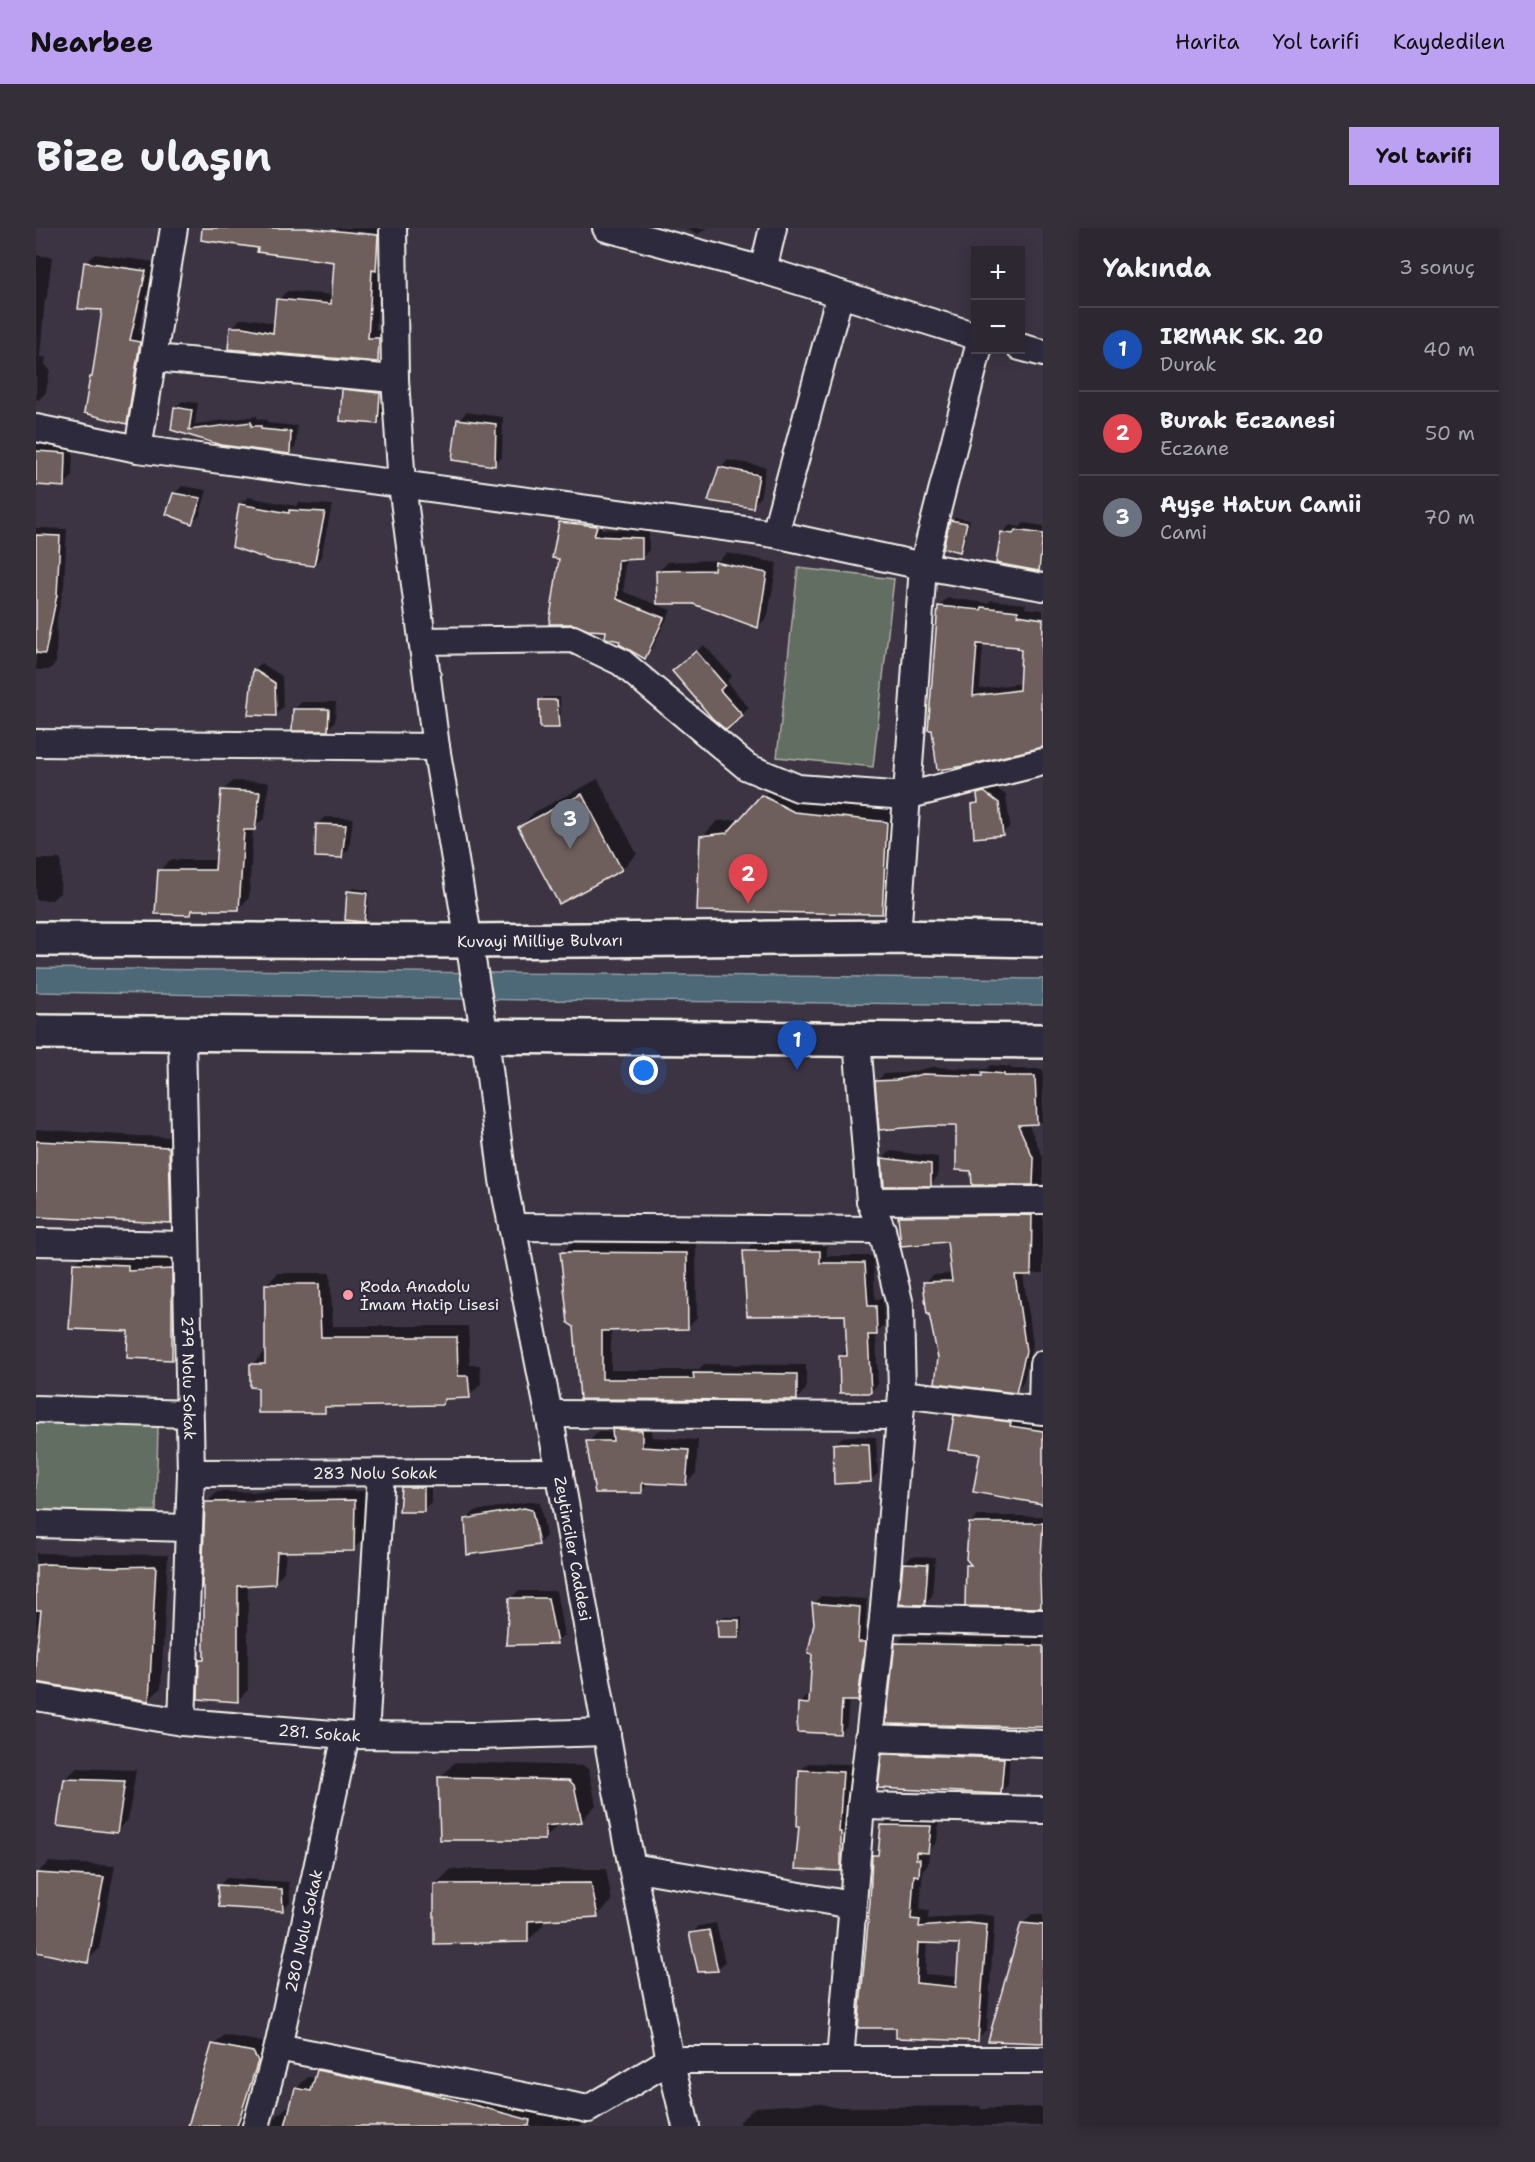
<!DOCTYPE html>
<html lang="tr">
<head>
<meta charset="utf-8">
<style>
  body { margin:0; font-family:"Shantell Sans",sans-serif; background:#352f3a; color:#f1f3f6 }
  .controls { position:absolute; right:18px; top:18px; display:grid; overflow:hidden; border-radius:0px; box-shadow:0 3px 15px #0003 }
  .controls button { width:54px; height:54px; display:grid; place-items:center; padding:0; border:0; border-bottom:2px solid #48444d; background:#2d2732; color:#f1f3f6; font:30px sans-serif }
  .you { position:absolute; left:608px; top:843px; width:21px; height:21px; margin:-15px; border:4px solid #fff; border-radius:50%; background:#1a73e8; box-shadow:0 0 0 9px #1a73e833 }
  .badge { display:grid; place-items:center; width:39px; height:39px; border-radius:50%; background:#bca0f2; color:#fff; font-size:20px; font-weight:700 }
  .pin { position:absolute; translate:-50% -50px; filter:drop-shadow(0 2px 3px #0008) }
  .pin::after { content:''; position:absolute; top:32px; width:21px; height:18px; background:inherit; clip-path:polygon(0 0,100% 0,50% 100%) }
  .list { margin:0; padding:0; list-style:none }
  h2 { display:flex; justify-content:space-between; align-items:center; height:78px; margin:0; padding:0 24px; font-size:26px }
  h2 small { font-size:20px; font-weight:400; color:#a7a5ac }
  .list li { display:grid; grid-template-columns:39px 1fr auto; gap:18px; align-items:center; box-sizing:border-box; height:84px; padding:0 24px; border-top:2px solid #48444d }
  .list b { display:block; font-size:22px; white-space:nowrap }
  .list p { margin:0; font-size:20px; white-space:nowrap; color:#a7a5ac }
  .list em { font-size:20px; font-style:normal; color:#a7a5ac }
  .map { position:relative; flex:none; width:1007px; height:1898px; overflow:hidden; border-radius:0px }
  header { display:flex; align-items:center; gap:36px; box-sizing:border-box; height:84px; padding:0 30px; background:#bca0f2; color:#111 }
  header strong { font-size:28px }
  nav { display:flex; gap:33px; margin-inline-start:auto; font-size:21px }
  .intro { display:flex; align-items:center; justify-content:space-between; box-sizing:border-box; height:144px; padding:0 36px }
  h1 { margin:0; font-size:42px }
  .button { padding:15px 27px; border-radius:0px; background:#bca0f2; color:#111; font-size:21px; font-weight:700 }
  main { display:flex; gap:36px; padding:0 36px }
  aside { flex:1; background:#2d2732; border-radius:0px; box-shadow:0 3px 15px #0003 }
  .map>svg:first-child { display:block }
  .green { fill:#636e62; stroke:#acb0a5; stroke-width:1.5 }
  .water { fill:#4e6776; stroke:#909ea4; stroke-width:1.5 }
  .shadow { fill:#0007; fill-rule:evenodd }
  .building { fill:#6e5e5c; stroke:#f4f1e8; stroke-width:1.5; fill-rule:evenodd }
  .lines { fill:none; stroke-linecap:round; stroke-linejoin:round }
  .minor-casing { stroke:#f4f1e8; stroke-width:30 }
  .secondary-casing { stroke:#f4f1e8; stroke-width:38 }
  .minor { stroke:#2f2a3d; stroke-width:26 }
  .secondary { stroke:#2f2a3d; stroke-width:33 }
  .poi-dot { fill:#ff9aa2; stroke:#2f2a3d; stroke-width:2 }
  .labels { text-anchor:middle; stroke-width:4.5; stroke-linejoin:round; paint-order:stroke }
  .street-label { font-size:16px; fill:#f4f1e8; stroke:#2f2a3d }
  .poi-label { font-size:16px; fill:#f4f1e8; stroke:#2f2a3d; text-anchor:start }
</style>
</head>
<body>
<header>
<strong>Nearbee</strong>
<nav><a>Harita</a><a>Yol tarifi</a><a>Kaydedilen</a></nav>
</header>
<div class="intro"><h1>Bize ulaşın</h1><a class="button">Yol tarifi</a></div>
<main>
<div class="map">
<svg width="1007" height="1898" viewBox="0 0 1007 1898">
  <rect width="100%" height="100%" fill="#3c3443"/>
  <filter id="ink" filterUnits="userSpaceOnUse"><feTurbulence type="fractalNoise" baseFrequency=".0167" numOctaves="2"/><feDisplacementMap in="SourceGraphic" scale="12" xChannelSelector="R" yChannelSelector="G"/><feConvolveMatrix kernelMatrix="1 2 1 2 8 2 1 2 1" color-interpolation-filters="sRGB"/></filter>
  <g filter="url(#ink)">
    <g class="green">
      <path d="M762 340 858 351 837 539 741 529Z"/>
      <path d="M0 1195 122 1198 120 1283H0Z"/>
    </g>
    <path class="water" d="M0 740 1007 751V777L496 772 0 764Z"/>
    <g class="shadow">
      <path d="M185 0H350L348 32 344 37 340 102H351L350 124 341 133 196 100 204 91H218L240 96 242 72 251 63 297 67 300 33 224 18Z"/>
      <path d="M648 0H672L662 6Z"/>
      <path d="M59 26 119 34 103 103 113 105 100 185 90 194 58 148 67 81 49 35Z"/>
      <path d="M0 27 16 29 11 69 9 72 4 129H10L9 136 14 142 10 164 3 172 0 171Z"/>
      <path d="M315 155 351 158 349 187 342 194 308 162Z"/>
      <path d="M146 173 162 175 159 196 221 188 222 191 231 192V195L261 198 260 218 254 225 136 201 139 180Z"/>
      <path d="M430 184 467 189 466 229 458 236 423 192Z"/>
      <path d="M0 216 37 218 36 249 28 257 0 256Z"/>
      <path d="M692 232 730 239 724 270 716 278 685 239Z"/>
      <path d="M146 258 171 262 164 287 156 294 138 266Z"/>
      <path d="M212 269 260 278 263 275 296 277 285 329 278 337 204 276Z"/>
      <path d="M532 287 567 291 565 301 613 303V322L606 330H589L588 364 635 382 616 421 608 429 572 402 525 330 524 295Z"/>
      <path d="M919 289 934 292 927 319 924 323 916 293Z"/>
      <path d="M988 295 1007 298V337L1002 341 966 305 974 297 984 299Z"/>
      <path d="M0 300 31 301 28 358 21 390 20 435 13 442H0Z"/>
      <path d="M691 325 741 335 732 388 722 399 622 344 632 334 683 332Z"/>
      <path d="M911 370 952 375 955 372 990 376 989 380 1007 382V518L929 536 903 378ZM947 417 983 418 987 420 985 455 944 461Z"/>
      <path d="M668 417 696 448 691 453 713 480 706 487 646 436Z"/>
      <path d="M225 435 246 448 247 479 240 487 218 442Z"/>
      <path d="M508 469H524L525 495 522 499 505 473Z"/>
      <path d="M266 474H300L299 494 291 501 258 481Z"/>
      <path d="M562 551 601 626 586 641 523 674 484 599 499 584Z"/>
      <path d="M197 553 233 554 229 590 217 600 213 670 202 681H160L155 686 123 643 134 632H181L186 563Z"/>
      <path d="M741 553 866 579 861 669 846 685 666 609 681 593 706 591Z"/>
      <path d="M956 557 970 567 974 598 966 606 937 577 943 571V566L951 559Z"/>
      <path d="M289 589 317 590 313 621 305 629 281 596Z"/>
      <path d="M0 631H25L24 665 16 672H0Z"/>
      <path d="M316 660 333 662 331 689 328 692 313 664Z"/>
      <path d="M955 837 975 839V841H1007V894L992 895 1007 929V956H938L936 941 921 897 841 853 848 846 869 845 896 839 951 841Z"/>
      <path d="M0 901 102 908 143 909 145 983 134 993 0 987Z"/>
      <path d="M855 923 902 929V948L894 956 847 930Z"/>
      <path d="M1007 980V1045L987 1046 997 1115 987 1155 980 1163 904 1130 889 1055 896 1047 916 1046 912 1012 864 988 871 981Z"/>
      <path d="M535 1015 660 1016 661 1090 651 1100 575 1101V1142H663L668 1136 770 1137V1161L761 1171 546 1170 540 1099 526 1025Z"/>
      <path d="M716 1016H791V1028H837L839 1071H847L848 1097 840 1106 842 1156 835 1163 804 1129 812 1121 811 1085 709 1024Z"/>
      <path d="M50 1024 103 1026V1032L147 1030V1119L135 1130 93 1102 39 1036Z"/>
      <path d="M242 1045H294L297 1098H432L434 1137H444L445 1156 433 1168 412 1169 405 1176 295 1177 288 1184 223 1159 216 1137 227 1125H230V1057Z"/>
      <path d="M927 1180 1007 1195V1274L945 1225 920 1188Z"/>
      <path d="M588 1192H616V1209L662 1212 660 1245 650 1255 614 1254 605 1263 552 1214 562 1204H577Z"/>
      <path d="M815 1208 840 1209 842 1245 834 1253 799 1217 806 1209Z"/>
      <path d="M374 1252H395V1275L387 1283 366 1260Z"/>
      <path d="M328 1263 327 1311 317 1321 250 1323 248 1344 238 1354 212 1356V1462L202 1472 165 1433 169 1428 170 1275 181 1264Z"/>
      <path d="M497 1273 504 1275 510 1308 502 1316 431 1291 439 1283Z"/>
      <path d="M942 1288H1007V1376L1005 1378 931 1338 935 1335 934 1296Z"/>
      <path d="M0 1325 132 1327 125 1460 113 1472 0 1453Z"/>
      <path d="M876 1328 899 1329 896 1368 889 1376 868 1335Z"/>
      <path d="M482 1363H520L528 1407 520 1415 474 1371Z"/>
      <path d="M785 1368 831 1371 829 1407H836L829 1463 822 1471H813L811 1497 804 1505 763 1476 771 1468 775 1469 779 1395 778 1376Z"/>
      <path d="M685 1389H706V1406L702 1409 682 1393Z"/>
      <path d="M868 1408 1007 1411V1495L861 1416Z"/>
      <path d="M855 1518 974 1523 972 1557 965 1564 848 1526Z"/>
      <path d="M419 1534 548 1538 553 1542 560 1577 545 1593 524 1595 509 1610 404 1550Z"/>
      <path d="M772 1535 814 1536 810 1617 812 1634 804 1642 765 1597 764 1543Z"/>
      <path d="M41 1540 100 1542 92 1592 80 1603 29 1551Z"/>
      <path d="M856 1588 903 1589 901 1614 893 1622 892 1637 887 1641 884 1682 893 1683 892 1691 941 1686 959 1688 951 1801 941 1811 862 1799 836 1674 837 1628 844 1621 847 1597ZM891 1713 925 1714 923 1749 889 1746Z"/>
      <path d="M13 1634 79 1638 63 1721 51 1733 0 1722 1 1645Z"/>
      <path d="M415 1641H570L576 1673 561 1688 507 1690V1698L491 1713 400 1656Z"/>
      <path d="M190 1650 253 1654 254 1674 247 1681 183 1658Z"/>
      <path d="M996 1686 1007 1687V1814L986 1696Z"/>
      <path d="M680 1695 689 1734 681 1742 655 1706 663 1698Z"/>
      <path d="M188 1807 227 1814 232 1823 206 1898H154L178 1817Z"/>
      <path d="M294 1831 542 1891 547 1898H237L239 1890 251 1879H255L260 1861 272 1849 280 1850 283 1843Z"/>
      <path d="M781 1875 798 1879 944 1878 945 1881 1007 1879V1898H704L703 1894 719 1879Z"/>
    </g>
    <g class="building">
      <path d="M166 0H272L342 7 340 43 336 42 332 110H343L342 134 192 121 194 99H208L237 105 240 71 295 76 298 34 221 24 222 20 165 12Z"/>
      <path d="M48 34 110 43 94 112 104 114 91 196 48 185 54 149H56L66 82 42 81Z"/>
      <path d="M306 161 344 165 342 196 304 193Z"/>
      <path d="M138 179 156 182 153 202 215 194V198H225V201L255 204 254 226 185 217 135 202Z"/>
      <path d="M421 191 460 196 459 238 416 232Z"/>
      <path d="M0 223 30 225 29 259 0 257Z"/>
      <path d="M683 239 723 247 717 280 672 273Z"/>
      <path d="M137 265 165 270 156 296 130 286Z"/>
      <path d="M203 276 253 285V282L289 284 278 338 237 333 196 319Z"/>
      <path d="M914 292 931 295 924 324 907 320Z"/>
      <path d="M523 294 561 298 558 308 606 310V331L582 332 581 371 628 390 609 431 583 416 584 413 569 410 570 403 552 402 537 396H513L523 331 516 330Z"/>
      <path d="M979 302 1007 306 1003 343 960 335 965 304 977 306Z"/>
      <path d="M0 307 24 308 21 367 9 426 0 425Z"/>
      <path d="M679 334 731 345 722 400 657 376H621L620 343 678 342Z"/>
      <path d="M902 378 945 382 946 379 982 383V387L1007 391 1005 481H1007V519L929 538 901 542 896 502H892ZM941 416 982 419 981 421 985 422 983 462 937 468Z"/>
      <path d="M660 423 689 457 684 462 707 488 690 502 676 490 636 443Z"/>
      <path d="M217 441 239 455 240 488 212 487Z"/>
      <path d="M503 472H521L523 500H504Z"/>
      <path d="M257 481H293L292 503H256Z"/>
      <path d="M185 562 224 564 219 602H208L203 682H156L155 687 119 686 122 642H179Z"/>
      <path d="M948 564 963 575 967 607 938 610 936 576 942 575 941 566Z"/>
      <path d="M546 566 586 642 523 676 482 599Z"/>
      <path d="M725 567 758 584 851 594 846 686 661 683 664 608 691 605Z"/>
      <path d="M280 596 310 597 306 630 279 629Z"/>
      <path d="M311 663 331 665 328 694 309 692Z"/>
      <path d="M946 844 968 846V848H999L1001 896 982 897 998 932 997 957H936L935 943 920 942V898H893L843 902 839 853 860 852 887 846 946 848Z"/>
      <path d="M0 913 133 919 135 995 0 989Z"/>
      <path d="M846 930 895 936V958H848Z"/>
      <path d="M996 987 995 1047H979L990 1123 980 1165 899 1155 902 1130 893 1086H891L887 1054 916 1053 911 1014 865 1018 862 988Z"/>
      <path d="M707 1023H784V1035H829L832 1078H840L841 1107H832L835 1165H804L803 1128H811L809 1087 711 1088Z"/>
      <path d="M524 1024 651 1025 652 1101 566 1103V1151H658L657 1145 761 1146V1172L544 1171 538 1099 532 1095Z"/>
      <path d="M37 1035 92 1037V1043L136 1041V1132L91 1130 92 1103 33 1101Z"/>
      <path d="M229 1056H283L285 1109H421L422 1148H432L434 1170 409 1171 406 1177 289 1179V1185H222V1160L214 1159V1136H229Z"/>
      <path d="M918 1187 975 1194 974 1198 1007 1203V1276L937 1264 944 1226 912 1222Z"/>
      <path d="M576 1201 606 1202V1219L653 1222 650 1257 606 1255V1265H559L550 1213H577Z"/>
      <path d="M806 1215 833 1216 835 1254 798 1256 797 1216Z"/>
      <path d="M365 1259H388V1284H363Z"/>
      <path d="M319 1272 318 1323 241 1324 239 1356 202 1358V1474L162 1471 163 1432H168V1359H166L169 1274Z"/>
      <path d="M488 1280 496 1282 503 1317 431 1327 429 1291Z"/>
      <path d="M933 1295H1007L1004 1347 1005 1380 929 1378 930 1337H935L930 1331Z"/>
      <path d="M867 1335 892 1336 889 1377 863 1376Z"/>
      <path d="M11 1336 79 1339 120 1338 113 1473 0 1454V1427L5 1382H0V1337Z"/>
      <path d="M473 1370H512L521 1416 470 1417Z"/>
      <path d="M776 1375 824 1379 822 1414H829L822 1473H806L804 1506 761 1504 762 1475 773 1476 776 1426 772 1425 778 1395Z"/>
      <path d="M681 1392H703V1410H682Z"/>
      <path d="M859 1415 1007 1418V1499L850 1496Z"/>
      <path d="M846 1526 968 1530 965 1566 842 1560Z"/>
      <path d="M763 1542 807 1544 803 1604H805V1643L759 1641 763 1598H761Z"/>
      <path d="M402 1549 533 1552 538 1557 546 1594 509 1598V1612H404Z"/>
      <path d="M28 1551 89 1553 81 1605 21 1598Z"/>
      <path d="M845 1597 895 1598 892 1625 880 1624V1631H884L883 1648 878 1647 875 1691 884 1692 883 1699 931 1695 951 1697 942 1813 860 1810V1800H822L834 1674 836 1627H842ZM882 1715 923 1716 920 1759 880 1755Z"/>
      <path d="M0 1645 68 1649 52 1735 0 1724Z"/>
      <path d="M555 1655 562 1689 492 1693V1714L398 1716V1656Z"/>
      <path d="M181 1657 246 1661 247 1683 183 1679Z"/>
      <path d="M985 1695 1007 1697V1815L952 1813Z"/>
      <path d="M673 1702 682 1743 662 1744 653 1705Z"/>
      <path d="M176 1816 217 1824 222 1833 201 1898H152Z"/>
      <path d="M281 1842 393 1865 494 1892 493 1898H249L259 1860 275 1863Z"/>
    </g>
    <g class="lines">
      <g class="minor-casing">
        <g id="minor">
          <path id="s1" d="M357 0 359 151 366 257 400 519 449 809 467 952 513 1186 580 1558 634 1832 650 1898"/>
          <path d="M570 0 727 42 940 108"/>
          <path d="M727 42 737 0"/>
          <path d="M984 119 1007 125"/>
          <path d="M117 130 359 151"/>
          <path d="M0 200 102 221 739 306 887 338 1007 359"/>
          <path d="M102 221 138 0"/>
          <path d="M739 306 804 66"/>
          <path d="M386 413 537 411 585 434 711 539 762 560 870 568 1007 534"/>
          <path d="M0 515 400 519"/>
          <path d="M861 709 887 338 942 122"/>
          <path id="s2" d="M146 806 155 1245 146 1494"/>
          <path d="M834 973 1007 972"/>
          <path d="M476 999 846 1002"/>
          <path d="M0 1014 150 1017"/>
          <path d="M866 1166 1007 1183"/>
          <path d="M0 1181 153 1186"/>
          <path d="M1006 1182 1007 1136"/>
          <path d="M513 1186 863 1188"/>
          <path id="s3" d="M155 1245 524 1244"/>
          <path d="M0 1296 153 1300"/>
          <path d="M847 1391 1007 1395"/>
          <path id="s4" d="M0 1469 146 1494 310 1507 442 1508 571 1504"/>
          <path d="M329 1507 345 1245"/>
          <path d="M832 1510 1007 1516"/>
          <path d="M825 1578 1007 1582"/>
          <path d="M596 1639 816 1677"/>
          <path d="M242 1819 552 1881 634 1832H1007"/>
          <path d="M804 1832 825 1578 847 1391 866 1166 864 1077 846 1002 834 973 821 812"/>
          <path id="s5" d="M220 1898 242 1819 310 1507"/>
        </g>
      </g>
      <g class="secondary-casing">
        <g id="secondary">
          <path id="s6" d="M0 711 433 713 861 709 1007 712"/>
          <path d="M0 804 1007 813"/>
        </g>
      </g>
      <use href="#minor" class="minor"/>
      <use href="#secondary" class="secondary"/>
    </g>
  </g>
  <circle class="poi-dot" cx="312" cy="1067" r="6"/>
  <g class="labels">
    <g class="street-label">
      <text dy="6" stroke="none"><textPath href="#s6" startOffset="504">Kuvayi Milliye Bulvarı</textPath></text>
      <text dy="6" stroke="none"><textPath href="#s2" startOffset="344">279 Nolu Sokak</textPath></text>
      <text dy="6" stroke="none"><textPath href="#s3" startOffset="184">283 Nolu Sokak</textPath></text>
      <text dy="6" stroke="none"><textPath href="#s1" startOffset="1335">Zeytinciler Caddesi</textPath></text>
      <text dy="6" stroke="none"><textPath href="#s4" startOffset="286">281. Sokak</textPath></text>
      <text dy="6" stroke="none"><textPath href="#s5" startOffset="201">280 Nolu Sokak</textPath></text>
    </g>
    <g class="poi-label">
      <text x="324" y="1064">Roda Anadolu<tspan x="324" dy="18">İmam Hatip Lisesi</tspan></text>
    </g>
  </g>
</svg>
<div class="controls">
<button>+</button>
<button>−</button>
</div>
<div class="you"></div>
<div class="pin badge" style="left:761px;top:842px;background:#1a4fb4">1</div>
<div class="pin badge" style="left:712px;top:676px;background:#e0444e">2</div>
<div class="pin badge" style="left:534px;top:621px;background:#6b7280">3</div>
</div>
<aside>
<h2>Yakında<small>3 sonuç</small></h2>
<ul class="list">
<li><span class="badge" style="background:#1a4fb4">1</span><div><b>IRMAK SK. 20</b><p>Durak</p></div><em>40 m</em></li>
<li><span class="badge" style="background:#e0444e">2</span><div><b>Burak Eczanesi</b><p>Eczane</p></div><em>50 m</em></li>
<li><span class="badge" style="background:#6b7280">3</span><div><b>Ayşe Hatun Camii</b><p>Cami</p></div><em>70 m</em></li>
</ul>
</aside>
</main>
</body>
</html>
